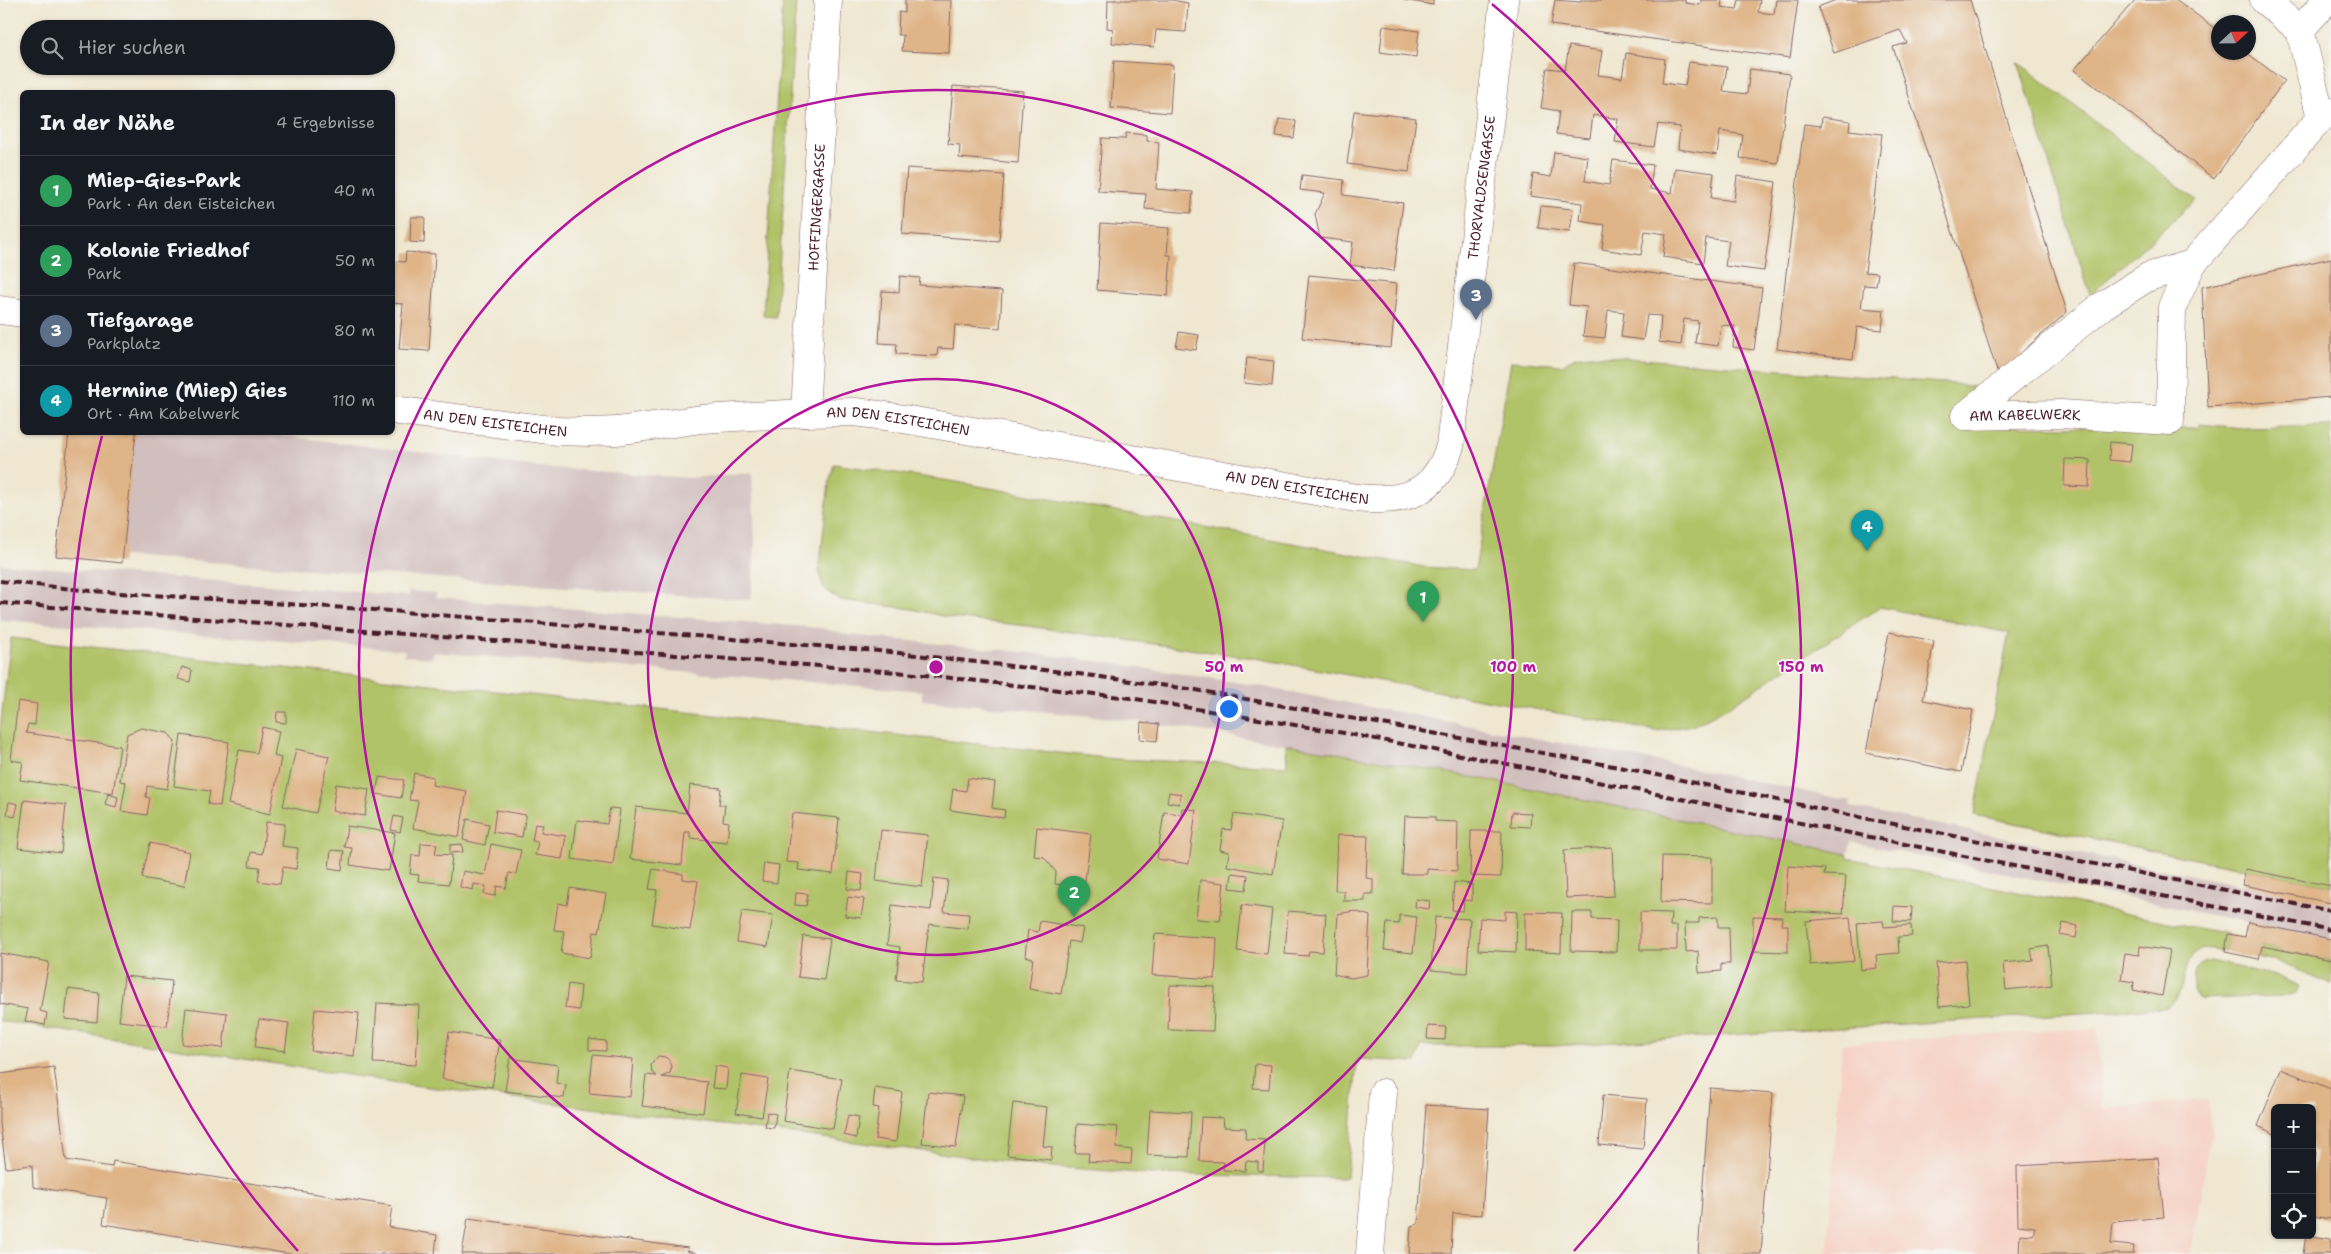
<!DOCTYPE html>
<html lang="de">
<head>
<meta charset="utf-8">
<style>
  body { margin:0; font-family:"Shantell Sans",sans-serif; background:#20242c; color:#f1f3f6 }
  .controls { position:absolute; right:15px; bottom:15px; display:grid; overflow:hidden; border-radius:8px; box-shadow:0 1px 4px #0004 }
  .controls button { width:45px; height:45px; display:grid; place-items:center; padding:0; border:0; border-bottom:1px solid #363941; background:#171b24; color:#f1f3f6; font:25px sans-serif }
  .compass { position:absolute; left:2211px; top:15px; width:45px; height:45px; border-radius:50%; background:#171b24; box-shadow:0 1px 4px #0004; rotate:68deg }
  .you { position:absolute; left:1228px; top:708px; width:18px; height:18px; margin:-12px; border:4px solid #fff; border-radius:50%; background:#1a73e8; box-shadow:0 0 0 8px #1a73e833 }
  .badge { display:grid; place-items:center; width:32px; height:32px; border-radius:50%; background:#0f766e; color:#fff; font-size:16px; font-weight:700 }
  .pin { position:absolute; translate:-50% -41px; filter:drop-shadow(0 1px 2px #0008) }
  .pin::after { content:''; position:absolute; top:26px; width:18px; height:15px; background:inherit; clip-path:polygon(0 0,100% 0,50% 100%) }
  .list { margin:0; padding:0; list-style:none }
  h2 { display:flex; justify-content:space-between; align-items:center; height:65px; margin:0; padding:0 20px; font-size:21px }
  h2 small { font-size:16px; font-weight:400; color:#9ea1a6 }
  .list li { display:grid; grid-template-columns:32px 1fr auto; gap:15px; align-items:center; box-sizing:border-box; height:70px; padding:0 20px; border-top:1px solid #363941 }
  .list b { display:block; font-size:19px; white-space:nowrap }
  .list p { margin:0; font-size:16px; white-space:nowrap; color:#9ea1a6 }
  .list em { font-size:16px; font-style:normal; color:#9ea1a6 }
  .icon { flex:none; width:28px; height:28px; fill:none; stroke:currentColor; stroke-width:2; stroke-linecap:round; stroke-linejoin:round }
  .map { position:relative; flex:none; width:2331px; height:1254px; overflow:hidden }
  .search { position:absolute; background:#171b24; box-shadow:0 1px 4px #0004; left:20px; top:20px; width:375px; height:55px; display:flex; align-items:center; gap:12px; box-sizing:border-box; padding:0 18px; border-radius:28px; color:#9ea1a6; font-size:19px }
  .panel { position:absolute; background:#171b24; box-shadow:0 1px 4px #0004; left:20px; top:90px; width:375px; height:345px; border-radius:8px }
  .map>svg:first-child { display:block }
  .built { fill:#f6d2c4 }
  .industrial { fill:#d1bfbe }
  .green { fill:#b1c367; stroke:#7e7149 }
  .building { fill:#dfb487 }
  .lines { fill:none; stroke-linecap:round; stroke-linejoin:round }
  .street-casing { stroke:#846565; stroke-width:29 }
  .street { stroke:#fff; stroke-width:28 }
  .rail { stroke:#4a1f2b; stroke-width:4; stroke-dasharray:8 4; stroke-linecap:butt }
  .ring { fill:none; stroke:#b5179e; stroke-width:2.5 }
  .labels { text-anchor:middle; stroke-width:4; stroke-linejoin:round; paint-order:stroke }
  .street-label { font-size:14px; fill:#4a1f2b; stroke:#f6f6f2 }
  .centre { fill:#b5179e; stroke:#f6f6f2; stroke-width:2.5 }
  .ring-label { font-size:15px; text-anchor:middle; font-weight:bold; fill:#b5179e; stroke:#f6f6f2; stroke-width:4; stroke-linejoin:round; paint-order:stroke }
</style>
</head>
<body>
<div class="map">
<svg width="2331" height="1254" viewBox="0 0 2331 1254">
  <rect width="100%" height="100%" fill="#f6f6f2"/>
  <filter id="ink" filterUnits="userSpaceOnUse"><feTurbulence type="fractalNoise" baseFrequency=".02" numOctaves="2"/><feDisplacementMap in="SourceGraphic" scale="10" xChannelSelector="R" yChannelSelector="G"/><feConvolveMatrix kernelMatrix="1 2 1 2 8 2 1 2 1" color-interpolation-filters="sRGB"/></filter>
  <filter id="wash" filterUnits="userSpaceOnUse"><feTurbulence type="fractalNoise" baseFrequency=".0096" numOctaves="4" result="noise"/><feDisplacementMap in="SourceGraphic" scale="20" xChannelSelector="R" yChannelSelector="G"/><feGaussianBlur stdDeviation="1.12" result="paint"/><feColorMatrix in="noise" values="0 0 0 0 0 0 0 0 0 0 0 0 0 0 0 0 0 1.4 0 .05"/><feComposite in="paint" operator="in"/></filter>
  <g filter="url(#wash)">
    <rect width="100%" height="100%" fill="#efe7d0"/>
    <path class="built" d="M2098 1028 2102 1109 2208 1100 2211 1132 2191 1254H1827L1842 1044Z"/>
    <g class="industrial">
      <path d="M253 432 538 467 689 478 752 473 755 544 751 600 123 556 122 563 56 556 69 433Z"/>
      <path d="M0 564 408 596 409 591 436 593V598L821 628 849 635 1022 652 1111 663 1254 685 1672 764 1851 801 1850 807 2331 903V939L1851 842 1848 854 1483 779 1346 754 1132 720 922 700V691L432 652V658L404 656 405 650 0 620Z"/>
    </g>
    <g class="green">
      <path d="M783 0H796L776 317 763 316Z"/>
      <path d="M2018 62 2196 200 2090 295Z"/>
      <path d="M1591 355 1956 384 1980 388 1991 426 2199 428V424L2243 428 2331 426V886L1974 815 2009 633 1880 607 1730 706 1694 725 1656 731 1260 659 1027 626 951 618 912 609 840 600 828 592 823 587 819 572 829 482 834 464 951 481 1424 567 1475 570 1511 361 1562 365 1575 357Z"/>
      <path d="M11 638 1115 759 1287 766 1286 744 1483 779 1848 854V858L2228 934 2225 952C2171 934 2197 997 2163 1008L1554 1046H1421L1416 1062 1357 1059 1347 1178 1152 1174 1040 1166 405 1084 0 1021V729Z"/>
      <path d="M2262 946 2331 960V985L2274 960 2259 959Z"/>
      <path d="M2210 961 2276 976 2299 986 2296 993 2290 996 2199 999 2193 991C2193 979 2194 963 2210 961Z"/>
    </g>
    <g id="blocks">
      <g class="building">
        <path d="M905 0H951L949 53 902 51 903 35H898L899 12 905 13Z"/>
        <path d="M1108 0H1172L1188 3 1186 32 1156 30 1154 47 1112 43 1113 29 1107 28Z"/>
        <path d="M1404 0H1433V5Z"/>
        <path d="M1555 0 1580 2V0H1685V3L1700 5 1701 0H1722L1721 7 1737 9 1739 0H1760L1758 12 1774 14 1776 0H1798L1790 58 1551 25Z"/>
        <path d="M1836 0H1970L2067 312 2021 353 2025 362 1997 371 1893 47 1907 43 1900 30 1834 53 1818 7Z"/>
        <path d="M2135 0H2177L2218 31V52H2246L2284 81 2214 179 2074 70Z"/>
        <path d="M1383 26 1419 31 1416 57 1380 52Z"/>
        <path d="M1569 46 1602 51 1598 75 1622 78 1626 53 1665 59 1662 83 1685 86 1689 62 1727 67 1723 91 1747 94 1750 69 1790 74 1778 163 1740 158 1743 135 1720 131 1717 155 1678 149 1680 127 1658 124 1654 147 1615 142 1618 119 1593 115 1590 138 1556 134 1559 111 1541 108 1547 68 1565 70Z"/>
        <path d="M1114 61 1173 65 1170 113 1111 108Z"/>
        <path d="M953 86 1023 91 1018 163 959 158 960 145 948 144Z"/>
        <path d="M1354 111 1416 118 1409 172 1347 164Z"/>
        <path d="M1822 117 1850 121 1849 130 1882 134 1865 272 1878 273 1876 286 1864 285 1861 308 1884 310 1882 330 1857 327 1853 359 1777 349 1804 124 1821 126Z"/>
        <path d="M1279 119 1296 121 1294 138 1276 136Z"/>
        <path d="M1126 133 1147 135V141L1159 142 1156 189 1193 192 1191 213 1145 209 1146 194 1098 191 1102 138 1125 139Z"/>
        <path d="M1554 152 1588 157 1585 181 1609 185 1613 160 1653 165 1650 189 1672 193 1675 168 1714 173 1711 198 1734 201 1737 176 1776 182 1764 271 1725 266 1729 241 1706 238 1703 263 1663 257 1666 234 1645 231 1641 255 1602 249 1605 225 1580 221 1582 203 1530 196 1533 174 1551 177Z"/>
        <path d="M907 168 1004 175 999 241 902 234Z"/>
        <path d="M1302 175 1344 180 1343 195 1403 203 1394 271 1350 265 1353 242 1320 238 1315 214 1325 193 1300 190Z"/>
        <path d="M1541 206 1573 209 1570 232 1538 228Z"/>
        <path d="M411 217H425L424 243 410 242Z"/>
        <path d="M1101 223 1169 228 1167 255H1171L1168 296 1097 290Z"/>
        <path d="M406 252 435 254 429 351 399 349 403 304 392 303V267L393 261 405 262Z"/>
        <path d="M2331 258V397L2208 407 2202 287Z"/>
        <path d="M1574 263 1762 288 1754 350 1733 347 1735 326 1721 325 1718 346 1695 343 1698 321 1684 319 1681 345 1659 342 1661 316 1647 315 1643 340 1621 337 1624 312 1608 310 1605 338 1583 336 1587 307 1569 305Z"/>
        <path d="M1309 275 1397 284 1391 348 1302 338Z"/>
        <path d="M900 276 920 278 919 285 1002 291 1000 328 955 325 953 349 938 348 937 356 896 354 897 344 879 343 882 291 899 292Z"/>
        <path d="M1179 332 1199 335 1196 350 1176 347Z"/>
        <path d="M1247 358 1274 361 1272 386 1244 383Z"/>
        <path d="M69 432H136L122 563 56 556Z"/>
        <path d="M2110 442 2132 444 2130 462 2109 460Z"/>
        <path d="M2065 459 2090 460 2089 487 2064 486Z"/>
        <path d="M1889 632 1934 641 1923 700 1973 710 1961 772 1866 753Z"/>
        <path d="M182 667 192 670 190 682 178 679Z"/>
        <path d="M18 701 37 704 35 725 28 724 26 733 120 746 113 793 20 780 23 762 11 760Z"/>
        <path d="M277 712H286V723L276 722Z"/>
        <path d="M1141 722 1159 724 1157 741 1140 739Z"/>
        <path d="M262 727 279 731 274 756 281 758 270 814 228 804 239 750 257 753Z"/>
        <path d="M141 728 168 733 175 741 167 789 147 786 146 797 150 798 147 815 121 811 126 782 120 781 127 734Z"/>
        <path d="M181 735 229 742 220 806 208 804 210 791 174 786Z"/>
        <path d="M296 749 329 756 316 813 283 806Z"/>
        <path d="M414 773 433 777 432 785 467 791 459 837 413 828 418 801 409 800Z"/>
        <path d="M379 777 404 780 401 798 376 794Z"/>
        <path d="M968 778 995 782 992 808 1005 810 1004 818 950 810 953 789 966 791Z"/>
        <path d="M336 784 369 789 365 816 332 811Z"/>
        <path d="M690 785 721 788 719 805H725L723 821 729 822 727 842 690 838V832H685L682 865 630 859 636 807 687 813Z"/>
        <path d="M1169 792 1181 794 1179 804 1167 802Z"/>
        <path d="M108 794 118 797 116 807 105 804Z"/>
        <path d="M24 800 66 805 61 853 18 848Z"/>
        <path d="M9 802 18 804 15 817 7 815Z"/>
        <path d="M610 808 620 809 613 865 572 859 577 820 607 824Z"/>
        <path d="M1182 808 1196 810 1189 864 1157 859 1164 812 1181 814Z"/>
        <path d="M496 810 526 815 522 837 493 832Z"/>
        <path d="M1512 812 1531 813 1530 827 1511 826Z"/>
        <path d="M792 813 839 818 833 874 798 870 799 863 786 862Z"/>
        <path d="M1234 814 1282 821 1273 874 1227 866 1229 852 1220 850 1223 829 1231 830Z"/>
        <path d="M394 816 403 818 400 832 391 830Z"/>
        <path d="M1405 816 1435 817V821L1458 822 1457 871 1427 869V874H1402Z"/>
        <path d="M467 819 489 824 485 845 463 840Z"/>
        <path d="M266 822 285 824 282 846 298 848 296 869 283 867 280 884 258 881 260 867 249 866 251 852 262 854Z"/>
        <path d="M535 824 543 825 541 832 566 836 562 859 535 855 538 842 532 841Z"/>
        <path d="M347 826 395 833 389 871 350 865 352 848 344 847Z"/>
        <path d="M1037 827 1091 834 1084 888 1055 884 1056 872 1044 857 1034 856Z"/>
        <path d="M881 830 928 835 922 887 876 881Z"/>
        <path d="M1471 831H1502L1501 877 1470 876Z"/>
        <path d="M1337 835 1368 836 1366 878 1373 879V894H1365V901H1344V891H1335Z"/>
        <path d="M150 843 190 852 184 886 142 878Z"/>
        <path d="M421 843 437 844 435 854 452 855 449 884 418 881 419 875 410 874 412 855 420 856Z"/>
        <path d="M462 844 463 852 450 853V845Z"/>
        <path d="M491 844 521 850 516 874 509 873 506 888 497 886 495 896 484 894 486 886 474 884 473 890 460 887 463 871 485 875Z"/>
        <path d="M1612 847 1614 896 1566 898 1564 850Z"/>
        <path d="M331 850 344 851 342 870 329 868Z"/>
        <path d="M1662 856 1712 857V903L1661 902Z"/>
        <path d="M764 863 779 865 777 883 762 881Z"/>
        <path d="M1788 866 1825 869 1824 875 1846 876 1843 914 1785 911Z"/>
        <path d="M653 869 683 874V879L698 881 690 930 652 924 657 890 649 889Z"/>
        <path d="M2245 869 2331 886V903L2243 885Z"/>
        <path d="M849 872 863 874 861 891 847 889Z"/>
        <path d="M1232 873 1248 875 1246 890 1230 888Z"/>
        <path d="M934 878 948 880 944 912 969 914 968 929 929 924 922 982 896 980 900 947 887 945 892 905 931 910Z"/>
        <path d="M1200 880 1224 883 1220 921 1196 919Z"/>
        <path d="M1454 882 1472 884V901L1464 900 1463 911 1452 910Z"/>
        <path d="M570 888 606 894 599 933 594 932 590 958 561 953 564 931 554 930 558 903 567 905Z"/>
        <path d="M796 893 808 894 806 906 795 905Z"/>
        <path d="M848 897 864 899 861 918 845 916Z"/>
        <path d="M1416 899 1430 901 1429 909 1415 907Z"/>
        <path d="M1242 905 1272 909 1267 954 1237 951Z"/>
        <path d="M1894 906 1912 907 1911 922 1893 921Z"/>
        <path d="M742 911 773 915 768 947 737 942Z"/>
        <path d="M1288 911 1326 914 1323 952 1309 951 1308 956 1285 954Z"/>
        <path d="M1354 911 1370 916 1367 975 1351 978 1334 974 1338 914Z"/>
        <path d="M1505 911 1517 912 1516 952 1478 950 1480 918 1505 920Z"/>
        <path d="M1525 912 1562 913 1561 953 1525 951Z"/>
        <path d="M1572 912H1592V919L1617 920 1616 952 1571 951Z"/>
        <path d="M1640 912 1671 913 1670 926H1677V950H1640Z"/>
        <path d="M1399 915 1417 917 1413 953 1384 950 1387 923 1399 924Z"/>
        <path d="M1753 916 1782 917 1781 925H1788V952L1753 951Z"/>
        <path d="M1435 917 1470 919 1467 973 1431 970Z"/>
        <path d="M1718 917V927H1729L1730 964H1721V971L1699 973 1698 951 1686 952 1685 923H1699V918Z"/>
        <path d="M1850 917 1854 961 1810 965 1806 921Z"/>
        <path d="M1040 921 1083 928 1080 943 1069 941 1061 994 1029 989 1033 958 1025 956 1028 930 1038 932Z"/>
        <path d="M1883 921 1884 927 1911 925 1912 936 1898 937 1899 953 1876 955 1877 968 1861 970 1857 923Z"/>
        <path d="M2248 922 2331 939V960L2262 946 2259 959 2225 952 2228 934 2245 937Z"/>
        <path d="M2063 923 2078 926 2076 938 2060 935Z"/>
        <path d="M1155 934 1217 938 1215 979 1152 975Z"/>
        <path d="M803 936 830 939 824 980 798 977Z"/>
        <path d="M2048 946 2052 985 2006 990 2003 963 2033 960 2031 949Z"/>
        <path d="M2140 946 2170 951 2162 996 2133 990 2134 982 2121 980 2125 953 2139 955Z"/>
        <path d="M0 953 49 962 40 1011 47 1013 45 1025 25 1021 28 1009 0 1004Z"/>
        <path d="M1965 960 1969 1004 1939 1007 1936 963Z"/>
        <path d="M124 976 172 981 167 1026 119 1021Z"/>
        <path d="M568 984 581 986 579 1010 565 1008Z"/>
        <path d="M1170 985 1215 987 1213 1031 1168 1030Z"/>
        <path d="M68 989 99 993 97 1022 65 1019Z"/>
        <path d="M377 1003 419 1005 416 1065 373 1063Z"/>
        <path d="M186 1008 227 1013 223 1048 182 1044Z"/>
        <path d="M315 1009 359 1013 354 1056 311 1051Z"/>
        <path d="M259 1019 289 1023 285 1051 255 1047Z"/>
        <path d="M1428 1026 1446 1027 1445 1040 1427 1039Z"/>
        <path d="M449 1032 500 1040 492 1087 442 1079Z"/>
        <path d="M589 1039 606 1041V1051L589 1050Z"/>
        <path d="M593 1055 633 1059 630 1097 589 1093Z"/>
        <path d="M658 1056 665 1057 669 1060 672 1066 670 1073 662 1077 707 1082 703 1113 642 1106 646 1075 657 1076 652 1072 651 1065Z"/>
        <path d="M510 1058 558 1065 556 1083 566 1085 564 1098 505 1091Z"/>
        <path d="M1255 1064 1271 1065 1269 1089 1253 1088Z"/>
        <path d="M715 1066 728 1068 726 1089 712 1088Z"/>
        <path d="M54 1067 66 1160 112 1167 113 1161 392 1206 389 1227 437 1235 435 1254H290L103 1224 107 1198 33 1187 32 1165 6 1168 0 1124V1074Z"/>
        <path d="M2281 1069 2331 1089V1219L2312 1216V1177L2316 1152 2312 1150V1108H2275V1134L2258 1126Z"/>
        <path d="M790 1071 842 1079 833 1129 783 1121Z"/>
        <path d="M742 1075 768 1079 762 1117 736 1113Z"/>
        <path d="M875 1088 902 1092 896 1142 875 1139 879 1108 873 1107Z"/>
        <path d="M1710 1088 1773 1093 1761 1254H1698Z"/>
        <path d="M928 1092 963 1096 956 1147 922 1143Z"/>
        <path d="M1603 1095 1647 1099 1643 1149 1599 1145Z"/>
        <path d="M1013 1103 1047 1107 1043 1146 1052 1147 1051 1160 1007 1155Z"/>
        <path d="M1426 1105 1489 1109 1482 1215 1453 1213 1451 1254H1409L1411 1226 1418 1224Z"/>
        <path d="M1150 1110 1191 1112 1189 1157 1147 1155Z"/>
        <path d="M767 1112 776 1114 774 1128 765 1127Z"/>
        <path d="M848 1115 859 1117 856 1138 844 1135Z"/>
        <path d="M1201 1117 1223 1118 1224 1127 1246 1128 1245 1139 1265 1140 1263 1171H1258V1162L1246 1161 1245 1171 1223 1170 1224 1162 1199 1161Z"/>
        <path d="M1077 1124 1118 1127 1116 1148 1132 1150 1131 1164 1088 1161 1089 1153H1075Z"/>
        <path d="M2158 1158 2164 1217 2113 1222 2111 1244 2134 1246 2133 1254H2019L2020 1234 2033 1235 2035 1227 2018 1225 2017 1166Z"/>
        <path d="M468 1218 688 1248 687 1251 698 1254H462Z"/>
        <path d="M2306 1235 2331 1239V1254H2303Z"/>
      </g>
    </g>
  </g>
  <g filter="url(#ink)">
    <use href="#blocks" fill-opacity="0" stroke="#846565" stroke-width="1"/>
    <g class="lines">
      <g class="street-casing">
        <g id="street">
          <path d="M2264 0 2300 30 2321 118"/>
          <path d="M2300 30 2327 0"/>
          <path id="s1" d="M2192 264 2148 277 2102 306 1965 416 2061 414 2170 421 2172 307 2192 264 2321 118 2331 112"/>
          <path d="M0 310 22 313"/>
          <path id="s2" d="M392 410 558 431 589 432 617 431 702 419 805 413 855 412 886 416 1356 498C1404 503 1435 495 1450 446L1504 0"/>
          <path id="s3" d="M805 413 828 0"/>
          <path d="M1370 1254 1383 1093"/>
        </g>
      </g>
      <use href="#street" class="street"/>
      <g class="rail">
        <path d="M0 581 91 591 391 611 890 652 1079 674 1196 690 1619 767 1864 818 2331 911"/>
        <path d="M0 603 897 672 1130 698 1344 733 1513 765 2331 930"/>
      </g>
    </g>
  </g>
  <g class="ring">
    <circle cx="936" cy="667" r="288"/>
    <circle cx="936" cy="667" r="577"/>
    <path d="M298 1251A865 865 0 0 1 102 436M1492 4A865 865 0 0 1 1574 1251"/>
  </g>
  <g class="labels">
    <g class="street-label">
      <text dy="5" stroke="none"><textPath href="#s2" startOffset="1354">THORVALDSENGASSE</textPath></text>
      <text dy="5" stroke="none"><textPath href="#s3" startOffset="206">HOFFINGERGASSE</textPath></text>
      <text dy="5" stroke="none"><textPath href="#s1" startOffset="336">AM KABELWERK</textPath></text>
      <text dy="5" stroke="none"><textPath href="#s2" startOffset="104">AN DEN EISTEICHEN</textPath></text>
      <text dy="5" stroke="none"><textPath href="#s2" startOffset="509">AN DEN EISTEICHEN</textPath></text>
      <text dy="5" stroke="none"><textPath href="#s2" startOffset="914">AN DEN EISTEICHEN</textPath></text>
    </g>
  </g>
  <circle cx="936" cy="667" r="8" class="centre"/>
  <g class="ring-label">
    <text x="1224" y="672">50 m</text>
    <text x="1513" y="672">100 m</text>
    <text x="1801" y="672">150 m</text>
  </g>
</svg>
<div class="controls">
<button>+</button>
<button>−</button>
<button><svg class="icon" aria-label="locate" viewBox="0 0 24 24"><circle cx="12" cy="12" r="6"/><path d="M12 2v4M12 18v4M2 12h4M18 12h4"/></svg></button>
</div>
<svg class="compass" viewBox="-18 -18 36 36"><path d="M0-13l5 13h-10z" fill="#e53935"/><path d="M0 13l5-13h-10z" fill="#9ea1a6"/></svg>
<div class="you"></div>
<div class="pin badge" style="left:1423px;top:622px;background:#2e9e5b">1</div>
<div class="pin badge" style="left:1074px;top:917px;background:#2e9e5b">2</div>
<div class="pin badge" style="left:1476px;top:320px;background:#5c6f8a">3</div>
<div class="pin badge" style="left:1867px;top:551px;background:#0f9aa8">4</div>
<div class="search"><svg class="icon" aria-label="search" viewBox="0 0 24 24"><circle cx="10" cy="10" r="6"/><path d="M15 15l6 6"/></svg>Hier suchen</div>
<section class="panel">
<h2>In der Nähe<small>4 Ergebnisse</small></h2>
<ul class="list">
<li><span class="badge" style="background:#2e9e5b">1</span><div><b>Miep-Gies-Park</b><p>Park · An den Eisteichen</p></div><em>40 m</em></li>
<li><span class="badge" style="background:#2e9e5b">2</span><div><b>Kolonie Friedhof</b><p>Park</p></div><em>50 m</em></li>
<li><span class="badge" style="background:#5c6f8a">3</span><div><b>Tiefgarage</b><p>Parkplatz</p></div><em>80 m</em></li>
<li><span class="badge" style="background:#0f9aa8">4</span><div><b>Hermine (Miep) Gies</b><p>Ort · Am Kabelwerk</p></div><em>110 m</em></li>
</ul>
</section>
</div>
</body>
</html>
